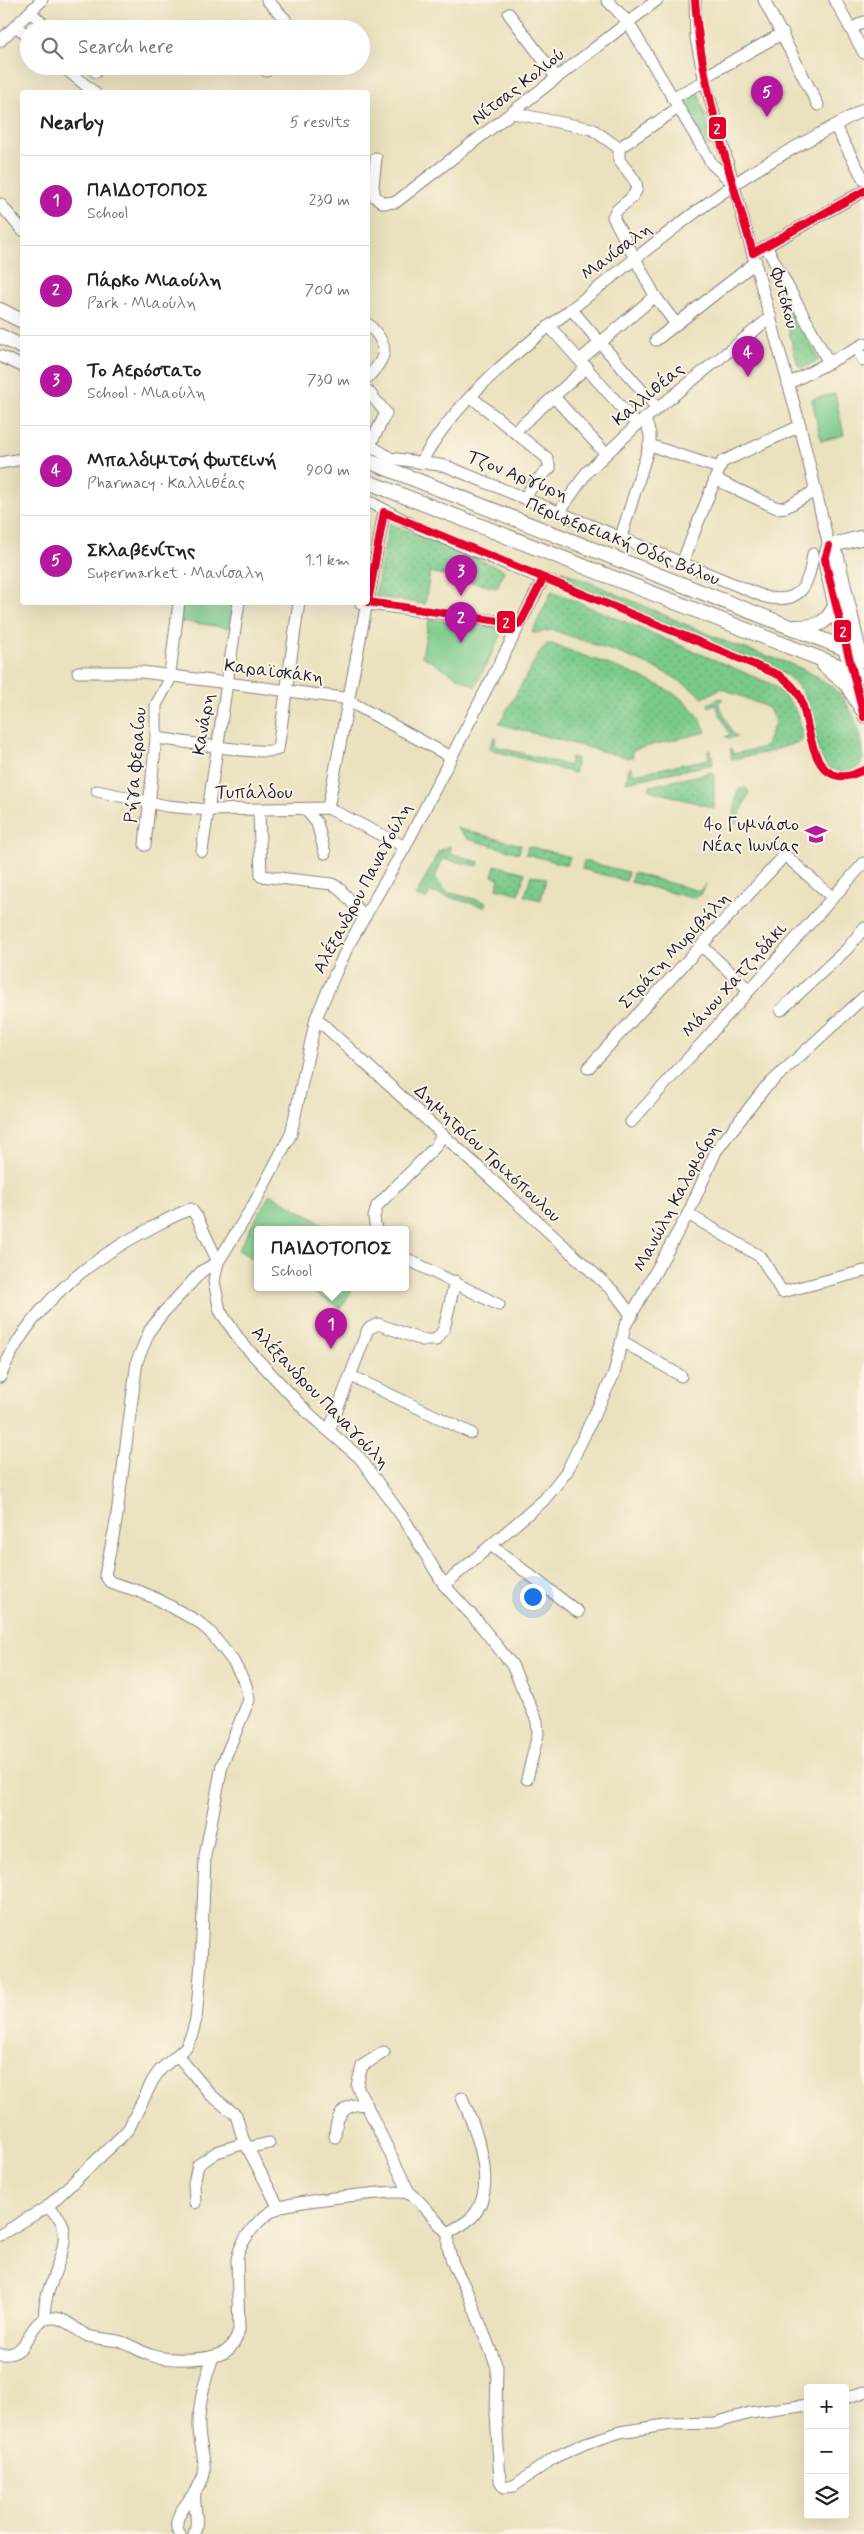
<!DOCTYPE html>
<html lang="en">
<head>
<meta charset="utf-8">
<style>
  body { margin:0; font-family:Mynerve,sans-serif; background:#f2f2f2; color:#222 }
  .controls { position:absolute; right:15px; bottom:15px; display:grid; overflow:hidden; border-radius:5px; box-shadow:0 5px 20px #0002 }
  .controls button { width:45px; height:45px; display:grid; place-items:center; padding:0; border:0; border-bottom:1px solid #e0e0e0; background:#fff; color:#222; font:25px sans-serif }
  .you { position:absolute; left:532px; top:1596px; width:18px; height:18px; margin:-12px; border:4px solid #fff; border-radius:50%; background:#1a73e8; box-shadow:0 0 0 8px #1a73e833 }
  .badge { display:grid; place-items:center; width:32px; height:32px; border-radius:50%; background:#b5179e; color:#fff; font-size:16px; font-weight:700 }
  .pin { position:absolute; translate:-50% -41px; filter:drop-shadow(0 1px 2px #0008) }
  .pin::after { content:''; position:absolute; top:26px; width:18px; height:15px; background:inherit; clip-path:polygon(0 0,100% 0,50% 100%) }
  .popup { position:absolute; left:254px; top:1226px; width:155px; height:65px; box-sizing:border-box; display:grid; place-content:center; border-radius:5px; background:#fff; filter:drop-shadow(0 1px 4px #0005); font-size:16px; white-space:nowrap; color:#767676 }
  .popup b { font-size:19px; color:#222 }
  .popup::after { content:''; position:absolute; left:50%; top:100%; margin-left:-10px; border:10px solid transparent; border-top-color:#fff }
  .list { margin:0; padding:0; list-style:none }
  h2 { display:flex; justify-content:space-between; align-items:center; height:65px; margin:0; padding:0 20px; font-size:21px }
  h2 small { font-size:16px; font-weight:400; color:#767676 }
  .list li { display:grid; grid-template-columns:32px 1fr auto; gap:15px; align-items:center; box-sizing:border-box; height:90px; padding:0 20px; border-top:1px solid #e0e0e0 }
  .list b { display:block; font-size:19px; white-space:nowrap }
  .list p { margin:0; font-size:16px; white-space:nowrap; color:#767676 }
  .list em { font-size:16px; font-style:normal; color:#767676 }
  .icon { flex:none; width:28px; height:28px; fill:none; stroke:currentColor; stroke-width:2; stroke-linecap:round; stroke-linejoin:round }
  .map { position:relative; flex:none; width:864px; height:2534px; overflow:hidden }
  .search { position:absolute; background:#fff; box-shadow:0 5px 20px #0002; left:20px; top:20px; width:350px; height:55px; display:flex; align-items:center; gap:12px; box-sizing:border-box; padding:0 18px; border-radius:28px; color:#767676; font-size:19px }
  .panel { position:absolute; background:#fff; box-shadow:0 5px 20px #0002; left:20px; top:90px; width:350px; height:515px; border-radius:5px }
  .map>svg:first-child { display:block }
  .grass { fill:url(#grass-dots); stroke:#4e7663 }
  .park { fill:#7aca8b; stroke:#4e7663 }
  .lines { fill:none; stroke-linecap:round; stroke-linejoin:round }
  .minor-casing { stroke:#86827c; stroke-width:13 }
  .major-casing { stroke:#86827c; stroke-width:16 }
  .minor { stroke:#fff; stroke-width:11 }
  .major { stroke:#fff; stroke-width:14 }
  .bus-1-casing { stroke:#fcf5e5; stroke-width:11 }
  .bus-1 { stroke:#e4002b; stroke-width:8 }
  .labels { text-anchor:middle; stroke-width:4; stroke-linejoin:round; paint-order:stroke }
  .street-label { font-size:18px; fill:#22223b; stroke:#fcf5e5 }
  .poi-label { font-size:18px; fill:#22223b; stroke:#fcf5e5; text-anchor:end }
  .line-badge { stroke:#fcf5e5; stroke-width:2 }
  .badge-label { font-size:14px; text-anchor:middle; font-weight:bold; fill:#fff }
</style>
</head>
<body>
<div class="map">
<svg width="864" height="2534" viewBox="0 0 864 2534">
  <defs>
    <pattern id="grass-dots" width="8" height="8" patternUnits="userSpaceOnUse" patternTransform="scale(1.25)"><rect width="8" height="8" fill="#7aca8b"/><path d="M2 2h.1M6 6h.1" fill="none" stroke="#69ad79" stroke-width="1.8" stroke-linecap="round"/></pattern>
  </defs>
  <rect width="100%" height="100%" fill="#fcf5e5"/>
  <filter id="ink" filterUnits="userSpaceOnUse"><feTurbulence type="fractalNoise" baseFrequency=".02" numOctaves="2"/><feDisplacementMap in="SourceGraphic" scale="10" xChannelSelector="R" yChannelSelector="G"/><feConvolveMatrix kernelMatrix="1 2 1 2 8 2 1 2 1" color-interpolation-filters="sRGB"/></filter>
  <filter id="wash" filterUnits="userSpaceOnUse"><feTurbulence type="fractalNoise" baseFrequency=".0096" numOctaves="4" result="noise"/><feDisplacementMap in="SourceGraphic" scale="20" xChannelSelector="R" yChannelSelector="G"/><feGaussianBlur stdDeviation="1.12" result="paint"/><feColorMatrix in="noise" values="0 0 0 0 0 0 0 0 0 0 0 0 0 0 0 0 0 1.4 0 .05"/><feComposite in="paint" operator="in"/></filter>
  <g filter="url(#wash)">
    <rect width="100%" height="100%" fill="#eae1be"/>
    <g class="grass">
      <path d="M696 93 699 94 713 145 708 146 682 103 683 100Z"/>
      <path d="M780 283 819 360 803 368 798 366 777 287Z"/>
      <path d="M389 523 504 570 497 588 430 572 425 604 375 597Z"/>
      <path d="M550 566C611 590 669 618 729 643 763 656 805 664 833 688 851 704 861 730 863 753 864 775 841 775 827 767 806 738 822 700 786 675L548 575Z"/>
      <path d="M552 591 769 683C788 694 804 717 802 741L765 753 731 759V748L733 754 765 747 775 723 769 708 721 688 703 698C666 664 600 648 553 630L534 633 532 632Z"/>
      <path d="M547 644H552C590 659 657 678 687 703 695 710 702 721 706 732L632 750 633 757 628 758 499 724 541 650Z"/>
      <path d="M720 698 723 699 718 703 733 734 737 736 731 738 725 737 730 735 715 704 709 707 708 704Z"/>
      <path d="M494 737H496L495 746 569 766 571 757 577 759 574 773 489 749Z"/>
      <path d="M711 750 713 764 626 782 629 768H632L634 774 709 759 708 751Z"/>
      <path d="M714 772V808L650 790V786Z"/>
      <path d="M746 788 749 792 736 824 732 821C736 812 734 794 739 789Z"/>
      <path d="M456 828 521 845 519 853 468 839Z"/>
      <path d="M450 846V853L479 862 478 866 442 859 435 878 447 892 486 902 485 907 430 892 427 899 416 896 439 851Z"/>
      <path d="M528 846 570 857 567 865 526 854Z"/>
      <path d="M584 861 628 872 626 881 582 869Z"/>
      <path d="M495 865 525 873 519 894 497 888 499 878 492 876Z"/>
      <path d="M633 873 699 891 706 884 701 895 691 898 631 882Z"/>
      <path d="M531 875 546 878 541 900 525 896Z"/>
    </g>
    <g class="park">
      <path d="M835 394 844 435 821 441 812 399Z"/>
      <path d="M182 603H234L230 628 179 621Z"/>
      <path d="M429 619 504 629 475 687 422 656Z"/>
      <path d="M270 1194 334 1230H257V1261L238 1250Z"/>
      <path d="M305 1288H353L341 1308Z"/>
    </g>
  </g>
  <g filter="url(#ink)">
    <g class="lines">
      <g class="minor-casing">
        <g id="minor">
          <path d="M267 0 285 19 287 29"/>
          <path d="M607 0 628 22 712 164 734 184"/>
          <path d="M695 0 696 38 704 77 800 426 829 546"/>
          <path d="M764 0 818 105"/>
          <path d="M835 0 864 53"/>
          <path d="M30 12 49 29"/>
          <path d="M509 14 557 78"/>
          <path d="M16 26 29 37"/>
          <path d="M851 29 864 22"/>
          <path d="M0 41 42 0"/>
          <path d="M62 66 94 92"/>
          <path d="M90 66 96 72"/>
          <path d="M266 71 270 66"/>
          <path d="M704 77 783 33"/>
          <path d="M672 98 705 81"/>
          <path d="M513 113 592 129 619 148"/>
          <path d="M835 126 864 180"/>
          <path d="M376 158 373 186 375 197 384 203 396 202 657 0"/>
          <path d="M0 204 22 230"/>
          <path d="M766 246 829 363"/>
          <path d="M761 249 864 191"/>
          <path d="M571 309 657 408"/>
          <path d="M368 324C389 345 389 355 368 377"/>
          <path d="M676 324 655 296 613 217C615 211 618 209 623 205 648 186 634 181 619 160V148L678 108"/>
          <path d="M549 326 637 425"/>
          <path d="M656 340 756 262"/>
          <path d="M857 348 864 361"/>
          <path d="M0 356 22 366"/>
          <path d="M580 360 655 296"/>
          <path d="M788 384 864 344"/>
          <path d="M368 391 386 413 370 445"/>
          <path d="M471 397 547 458 550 468 536 481 525 497"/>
          <path d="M554 397 606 454"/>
          <path d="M514 432 587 367"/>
          <path d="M368 444 390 458 446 466 765 597C801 605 809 585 813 554"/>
          <path d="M649 445 719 468"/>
          <path d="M422 461C455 401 517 351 570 310 628 265 684 218 745 177 783 152 825 132 864 109"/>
          <path d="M0 463 22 459"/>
          <path d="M715 479 777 508 786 507 815 491"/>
          <path d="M368 501 417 527 543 579 405 847 349 944 335 974 316 1018 291 1134 254 1204 218 1262 214 1281 220 1311 241 1342 308 1413 360 1458 406 1522 444 1585 478 1622 512 1665 537 1721 538 1734 527 1779"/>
          <path d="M560 511 587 472 637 425 771 317"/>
          <path d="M621 537 650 443V434L645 419"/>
          <path d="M682 563 722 462 800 426"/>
          <path d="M368 602 384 512"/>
          <path d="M361 603 520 624"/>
          <path d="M852 671 864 717"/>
          <path d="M78 672H142L343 698 451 757"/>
          <path d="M156 738C175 740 267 757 278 749L299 602"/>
          <path d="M97 791 167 806 208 810 328 808 405 847"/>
          <path d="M328 808 367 602"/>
          <path d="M306 810 317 823 325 853"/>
          <path d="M259 811 261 876 332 884 339 888 365 917"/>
          <path d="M145 845 156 738V705L169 681 179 602"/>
          <path d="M202 851 239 602"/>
          <path d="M702 946 749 990"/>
          <path d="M781 1010 847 949 864 928"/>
          <path d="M316 1018 614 1292 632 1316"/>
          <path d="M588 1068 785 855 832 897"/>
          <path d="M631 1122 864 863"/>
          <path d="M688 1214 761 1257 782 1292 864 1271"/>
          <path d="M376 1230 374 1217 377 1206 436 1146 442 1135"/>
          <path d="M405 1258 499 1305"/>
          <path d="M622 1341 681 1376"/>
          <path d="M351 1376 471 1433"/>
          <path d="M0 1377C27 1309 87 1261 149 1229 163 1222 176 1214 191 1209L197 1217 218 1262 202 1271 163 1313 150 1330 137 1361 116 1522 105 1575 110 1582 141 1592 159 1600 197 1621 210 1632 233 1661 246 1685 249 1700 222 1765 205 1856 201 1963 196 2019 192 2034 186 2047 160 2070 153 2080 129 2128 122 2136 47 2207 0 2235"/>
          <path d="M329 1431 368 1329 378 1324 422 1340H436L444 1329 455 1281"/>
          <path d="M492 1546 578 1612"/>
          <path d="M444 1585 544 1500 567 1471 614 1374 625 1326 688 1214 716 1151 764 1089 864 997"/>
          <path d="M384 2052 362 2066 357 2086 410 2194"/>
          <path d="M178 2056 211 2095 236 2115 243 2139 279 2208"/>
          <path d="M335 2137C335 2116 344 2102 367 2105"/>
          <path d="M248 2148 269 2143"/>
          <path d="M195 2203 194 2183 198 2165 217 2152 245 2143"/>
          <path d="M448 2233C455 2228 467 2223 473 2216 499 2186 476 2129 462 2098"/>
          <path d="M45 2319C40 2289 75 2247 61 2221 59 2216 52 2211 47 2207"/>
          <path d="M0 2354C35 2358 23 2316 55 2318 67 2319 77 2331 88 2336 98 2339 108 2339 118 2341 130 2344 139 2351 150 2355 167 2361 209 2361 225 2352 233 2347 237 2339 239 2330L237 2259C241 2238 261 2215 280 2207 295 2202 393 2189 407 2193 419 2196 437 2224 448 2233V2247L453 2264 468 2293 497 2367 496 2413 500 2481 504 2487 514 2486 555 2457 586 2443 620 2432 672 2424 715 2423 750 2413 808 2405"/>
          <path d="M845 2398 864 2392"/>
          <path d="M180 2534C166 2516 201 2493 204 2474 206 2459 199 2443 199 2428 198 2404 205 2379 213 2357"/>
          <path d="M194 2534C200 2521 193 2507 195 2493"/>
        </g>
      </g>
      <g class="major-casing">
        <g id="major">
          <path d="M0 310 22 321"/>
          <path d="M0 336 22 347"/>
          <path d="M368 461 864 656"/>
          <path d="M368 482 864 676"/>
          <path d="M829 546 837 557 861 660"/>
          <path d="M829 546 825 559 826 565 847 655"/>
          <path d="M829 546 864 537"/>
          <path d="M796 627C816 627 826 625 835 606"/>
          <path d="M824 665 847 685 862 709"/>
        </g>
      </g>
      <use href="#minor" class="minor"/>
      <use href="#major" class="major"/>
      <g class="bus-1-casing">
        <g id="bus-1">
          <path d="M695 0C701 88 729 169 753 253"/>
          <path d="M753 253 864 191"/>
          <path d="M829 546 825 559 826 565 864 717"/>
          <path d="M368 602 520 624 543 579"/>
          <path d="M368 602 384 512 779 675C788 681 795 687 800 697 810 720 809 780 846 776 852 776 858 772 864 770"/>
        </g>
      </g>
      <use href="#bus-1" class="bus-1"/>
    </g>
  </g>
  <defs>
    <g id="school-bare" transform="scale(1.725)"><path d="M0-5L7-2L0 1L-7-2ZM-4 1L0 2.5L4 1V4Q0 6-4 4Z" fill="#b5179e" stroke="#fcf5e5" stroke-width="2.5" paint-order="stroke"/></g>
  </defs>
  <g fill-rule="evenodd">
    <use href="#school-bare" x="816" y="834"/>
  </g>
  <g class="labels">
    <g class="street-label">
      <text transform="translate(518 86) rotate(-38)" y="6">Νίτσας Κολιού</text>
      <text transform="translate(616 251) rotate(-37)" y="6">Μανίσαλη</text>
      <text transform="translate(785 298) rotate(75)" y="6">Φυτόκου</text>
      <text transform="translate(648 394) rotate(-40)" y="6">Καλλιθέας</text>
      <text transform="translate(518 475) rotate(22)" y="6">Τζον Αργύρη</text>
      <text transform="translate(623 541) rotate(22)" y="6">Περιφερειακή Οδός Βόλου</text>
      <text transform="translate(274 671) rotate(7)" y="6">Καραϊσκάκη</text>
      <text transform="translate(203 724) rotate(-81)" y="6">Κανάρη</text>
      <text transform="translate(135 765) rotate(-85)" y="6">Ρήγα Φεραίου</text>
      <text x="254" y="798">Τυπάλδου</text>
      <text transform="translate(362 888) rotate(-62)" y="6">Αλέξανδρου Παναγούλη</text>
      <text transform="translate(674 950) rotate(-47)" y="6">Στράτη Μυριβήλη</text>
      <text transform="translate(734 980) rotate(-48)" y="6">Μάνου Χατζηδάκι</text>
      <text transform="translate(488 1153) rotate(43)" y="6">Δημητρίου Τριχόπουλου</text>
      <text transform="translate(676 1198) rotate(-62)" y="6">Μανώλη Καλομοίρη</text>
      <text transform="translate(321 1397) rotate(46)" y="6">Αλέξανδρου Παναγούλη</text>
    </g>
    <g class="poi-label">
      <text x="799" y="830">4ο Γυμνάσιο<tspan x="799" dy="21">Νέας Ιωνίας</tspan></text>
    </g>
  </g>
  <g class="line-badge">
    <rect x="708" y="116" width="19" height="24" rx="5" fill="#e4002b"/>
    <rect x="496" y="610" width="20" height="24" rx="5" fill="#e4002b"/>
    <rect x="833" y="619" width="19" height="24" rx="5" fill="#e4002b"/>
  </g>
  <g class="badge-label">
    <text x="717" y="133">2</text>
    <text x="506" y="627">2</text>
    <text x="843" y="636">2</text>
  </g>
</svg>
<div class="controls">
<button>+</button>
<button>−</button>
<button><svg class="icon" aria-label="layers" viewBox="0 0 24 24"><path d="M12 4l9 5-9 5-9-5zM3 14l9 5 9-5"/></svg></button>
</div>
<div class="you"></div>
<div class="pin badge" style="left:331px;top:1349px">1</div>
<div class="popup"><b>ΠΑΙΔΟΤΟΠΟΣ</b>School</div>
<div class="pin badge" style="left:461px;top:643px">2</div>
<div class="pin badge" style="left:461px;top:596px">3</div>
<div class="pin badge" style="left:748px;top:377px">4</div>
<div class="pin badge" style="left:767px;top:117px">5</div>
<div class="search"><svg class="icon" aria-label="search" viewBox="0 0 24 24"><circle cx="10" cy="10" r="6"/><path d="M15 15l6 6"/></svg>Search here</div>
<section class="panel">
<h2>Nearby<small>5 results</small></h2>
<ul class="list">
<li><span class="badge">1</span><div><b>ΠΑΙΔΟΤΟΠΟΣ</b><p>School</p></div><em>230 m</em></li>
<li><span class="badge">2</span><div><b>Πάρκο Μιαούλη</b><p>Park · Μιαούλη</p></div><em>700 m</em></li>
<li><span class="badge">3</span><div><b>Το Αερόστατο</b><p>School · Μιαούλη</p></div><em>730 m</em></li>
<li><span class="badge">4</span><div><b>Μπαλδιμτσή Φωτεινή</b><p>Pharmacy · Καλλιθέας</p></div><em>900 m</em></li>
<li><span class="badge">5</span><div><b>Σκλαβενίτης</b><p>Supermarket · Μανίσαλη</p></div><em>1.1 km</em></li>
</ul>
</section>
</div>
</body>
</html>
